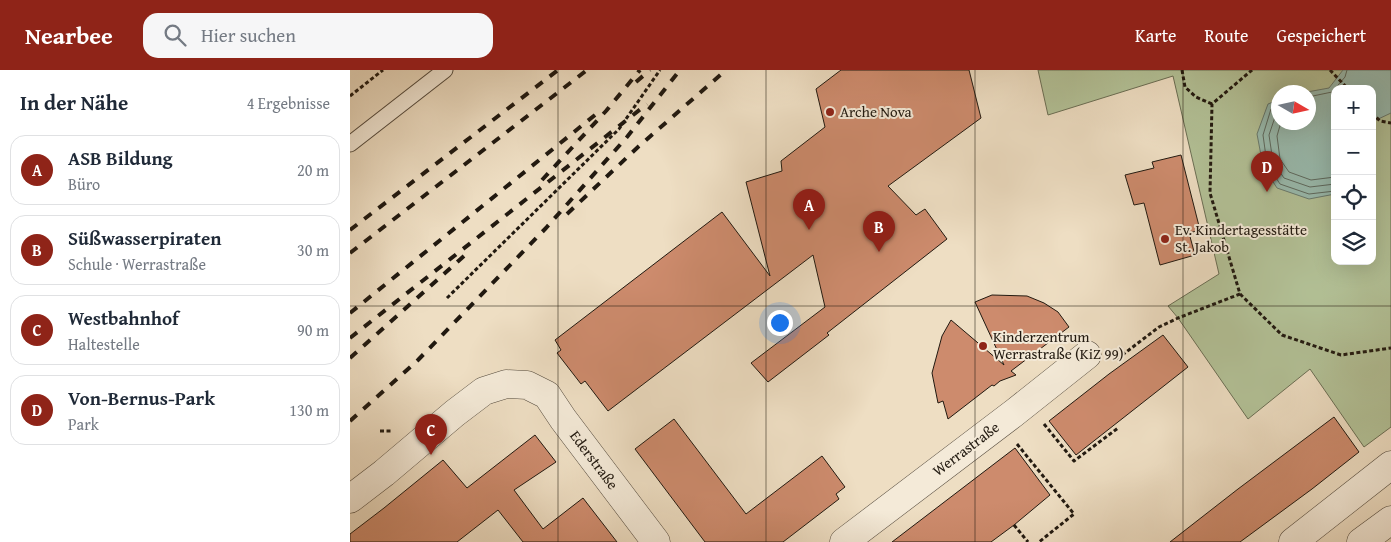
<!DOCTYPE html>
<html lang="de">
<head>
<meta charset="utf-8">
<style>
  body { margin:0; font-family:"Gentium Book Plus",serif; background:#f6f6f7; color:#1f2937 }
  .controls { position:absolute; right:15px; top:15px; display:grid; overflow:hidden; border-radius:10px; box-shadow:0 5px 20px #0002 }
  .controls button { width:45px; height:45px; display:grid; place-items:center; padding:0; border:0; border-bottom:1px solid #e0e1e3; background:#fff; color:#1f2937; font:25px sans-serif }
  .compass { position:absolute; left:921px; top:15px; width:45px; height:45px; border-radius:50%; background:#fff; box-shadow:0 5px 20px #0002; rotate:99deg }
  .you { position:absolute; left:429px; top:252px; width:18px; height:18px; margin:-12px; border:4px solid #fff; border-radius:50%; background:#1a73e8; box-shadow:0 0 0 8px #1a73e833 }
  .badge { display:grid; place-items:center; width:32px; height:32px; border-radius:50%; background:#8f2418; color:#fff; font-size:16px; font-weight:700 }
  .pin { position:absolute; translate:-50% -41px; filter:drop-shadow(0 1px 2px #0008) }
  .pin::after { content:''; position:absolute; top:26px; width:18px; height:15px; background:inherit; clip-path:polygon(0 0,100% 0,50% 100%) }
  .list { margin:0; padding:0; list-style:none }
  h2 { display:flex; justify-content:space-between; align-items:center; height:65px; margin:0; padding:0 20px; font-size:21px }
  h2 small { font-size:16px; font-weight:400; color:#747a83 }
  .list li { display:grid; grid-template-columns:32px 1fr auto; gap:15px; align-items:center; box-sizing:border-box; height:70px; margin:0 10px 10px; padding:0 10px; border:1px solid #e0e1e3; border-radius:15px }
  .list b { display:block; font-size:19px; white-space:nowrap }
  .list p { margin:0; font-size:16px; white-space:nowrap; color:#747a83 }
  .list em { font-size:16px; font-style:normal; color:#747a83 }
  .icon { flex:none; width:28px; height:28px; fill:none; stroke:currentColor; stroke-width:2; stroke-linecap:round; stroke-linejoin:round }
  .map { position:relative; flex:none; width:1041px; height:472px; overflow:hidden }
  header { display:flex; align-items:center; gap:30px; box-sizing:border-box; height:70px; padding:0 25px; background:#8f2418; color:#fff }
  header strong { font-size:24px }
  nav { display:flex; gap:28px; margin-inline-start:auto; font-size:18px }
  .search { width:350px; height:45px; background:#f6f6f7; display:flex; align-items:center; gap:12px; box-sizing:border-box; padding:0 18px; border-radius:15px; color:#747a83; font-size:19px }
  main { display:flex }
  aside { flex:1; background:#fff }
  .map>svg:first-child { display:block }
  .green { fill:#b3c298; stroke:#6a6e54; fill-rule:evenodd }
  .water { fill:#99bcb0; stroke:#697b70 }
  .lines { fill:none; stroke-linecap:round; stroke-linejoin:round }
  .shore { stroke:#5d6a60; stroke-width:1 }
  .building { fill:#cd8b6d; stroke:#211910 }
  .service-casing { stroke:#544a3d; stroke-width:17 }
  .minor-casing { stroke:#544a3d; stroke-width:29 }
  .tertiary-casing { stroke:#544a3d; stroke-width:29 }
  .path { stroke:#211910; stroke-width:3; stroke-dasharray:4 2.5; stroke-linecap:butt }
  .service { stroke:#f4ead8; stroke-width:15 }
  .minor { stroke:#f4ead8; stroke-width:28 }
  .tertiary { stroke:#f4ead8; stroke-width:28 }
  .rail { stroke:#211910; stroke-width:4; stroke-dasharray:9 9; stroke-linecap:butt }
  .path-bridge { stroke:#211910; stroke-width:3; stroke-dasharray:4 2.5; stroke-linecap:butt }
  .grid { fill:none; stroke:#211910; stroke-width:1; stroke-opacity:0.55 }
  .poi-dot { fill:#8f2418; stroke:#f4ead8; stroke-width:2 }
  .labels { text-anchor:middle; stroke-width:4; stroke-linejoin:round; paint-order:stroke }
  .poi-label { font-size:15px; fill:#211910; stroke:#f4ead8; text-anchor:start }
  .street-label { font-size:15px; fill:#211910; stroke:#f4ead8 }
</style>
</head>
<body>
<header>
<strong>Nearbee</strong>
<div class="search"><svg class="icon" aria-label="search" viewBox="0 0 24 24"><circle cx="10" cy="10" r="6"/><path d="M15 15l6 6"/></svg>Hier suchen</div>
<nav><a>Karte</a><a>Route</a><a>Gespeichert</a></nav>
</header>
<main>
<aside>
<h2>In der Nähe<small>4 Ergebnisse</small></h2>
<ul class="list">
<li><span class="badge">A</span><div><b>ASB Bildung</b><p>Büro</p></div><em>20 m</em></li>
<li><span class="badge">B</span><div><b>Süßwasserpiraten</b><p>Schule · Werrastraße</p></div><em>30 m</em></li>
<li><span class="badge">C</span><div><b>Westbahnhof</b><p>Haltestelle</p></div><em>90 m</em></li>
<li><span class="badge">D</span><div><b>Von-Bernus-Park</b><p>Park</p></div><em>130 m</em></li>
</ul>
</aside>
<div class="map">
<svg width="1041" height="472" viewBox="0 0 1041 472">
  <rect width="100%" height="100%" fill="#eedec3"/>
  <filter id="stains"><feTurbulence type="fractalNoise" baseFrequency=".004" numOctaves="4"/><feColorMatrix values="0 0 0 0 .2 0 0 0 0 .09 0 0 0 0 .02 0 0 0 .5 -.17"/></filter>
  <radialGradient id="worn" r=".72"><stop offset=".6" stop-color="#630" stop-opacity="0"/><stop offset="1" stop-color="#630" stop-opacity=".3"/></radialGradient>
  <path class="green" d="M688 0H1041V357L1014 377 960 299 898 349 828 248 818 236 869 204 823 6 698 45ZM985 19H1022V191H985ZM928 22H958V52H928Z"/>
  <path class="water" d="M993 0H1041V43L1024 51 1022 55V19H985V124L959 129 927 118 913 96 907 64 918 34 928 30V52H958V22H957L979 18Z"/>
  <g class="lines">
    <g class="shore">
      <path d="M958 27 982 22 995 7 997 0"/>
      <path d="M928 36 921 39 913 65 917 94 930 114 959 124 985 121"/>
      <path d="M928 42 926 44 919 65 923 92 934 108 960 117 985 114"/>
      <path d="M931 52 927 66 930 89 939 102 961 110 985 107"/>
    </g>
  </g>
  <g class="building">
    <path d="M491 0H619L631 48 538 116 566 145 575 139 597 169 477 263 479 265 418 312 401 293 475 237 463 185 258 341 235 311 231 314 207 283 211 280 205 270 372 142 420 206 396 112 432 101 431 91 475 57 466 19Z"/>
    <path d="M831 85 850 160 839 163 845 185 810 195 794 133 784 135 775 105 804 98 802 92Z"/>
    <path d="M642 225 677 226 694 233 708 242 719 257 661 301 666 305 650 311 644 316 642 315 598 349 593 331 588 333 582 303 592 266 601 250 654 295 625 232Z"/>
    <path d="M813 265 838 297 726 385 699 351 759 304Z"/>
    <path d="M984 347 1009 382 962 419 890 472H820L888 419Z"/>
    <path d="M324 349 396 444 472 386 495 417 486 424 489 429 433 472H355L285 379Z"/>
    <path d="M185 365 206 392 164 420 193 459 233 428 267 472H173L148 440 107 472H0V464L34 438 93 390 117 418Z"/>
    <path d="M665 378 700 425 664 455 641 472H542Z"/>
  </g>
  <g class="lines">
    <g class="service-casing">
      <path id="service" d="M0 74 95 0"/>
    </g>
    <g class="minor-casing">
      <g id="minor">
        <path d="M0 429 34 403 105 343 134 321 156 314 177 315 197 325 213 349 306 472"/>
        <path d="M494 472 664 343 737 285"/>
      </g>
    </g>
    <g class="tertiary-casing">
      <g id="tertiary">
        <path d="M943 472 1041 395"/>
        <path d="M1011 472 1041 450"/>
      </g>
    </g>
    <g class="path">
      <path d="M832 0 835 17 846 27 862 34"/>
      <path d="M980 0 998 19"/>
      <path d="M0 26 33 0"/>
      <path d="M1022 43 1030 51 1041 53"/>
      <path d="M890 224 932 265 991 285 1041 278"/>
      <path d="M767 289 809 257 828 248 890 224 860 123 862 34 902 0"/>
      <path d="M694 354 724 391 768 358"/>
      <path d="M30 361H42"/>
      <path d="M667 374 724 444 689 472"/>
      <path d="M664 455 678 472"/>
    </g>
    <use href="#service" class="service"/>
    <use href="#minor" class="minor"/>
    <use href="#tertiary" class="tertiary"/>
    <g class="rail">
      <path d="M286 12 300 0"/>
      <path d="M192 110 256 41 290 0"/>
      <path d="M217 144 288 77 376 0"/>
      <path d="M0 160 208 0"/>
      <path d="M0 183 237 0"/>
      <path d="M0 243 245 45"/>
      <path d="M0 268 297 34"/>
      <path d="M0 288 115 185"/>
      <path d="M0 351 68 290 196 158 277 67 330 0"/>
    </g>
    <path class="path-bridge" d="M97 228 269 59 310 0"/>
  </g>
  <path class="grid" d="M208 0V472M416 0V472M625 0V472M833 0V472M0 236H1041"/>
  <g class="poi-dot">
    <circle cx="480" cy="42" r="5"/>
    <circle cx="815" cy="169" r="5"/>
    <circle cx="633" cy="276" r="5"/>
  </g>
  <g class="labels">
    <g class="poi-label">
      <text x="490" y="47">Arche Nova</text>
      <text x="825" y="165">Ev. Kindertagesstätte<tspan x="825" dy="17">St. Jakob</tspan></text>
      <text x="643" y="272">Kinderzentrum<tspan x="643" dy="17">Werrastraße (KiZ 99)</tspan></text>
    </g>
    <g class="street-label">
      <text transform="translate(616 379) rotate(-37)" y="5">Werrastraße</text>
      <text transform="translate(244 390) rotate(53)" y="5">Ederstraße</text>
    </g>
  </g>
  <rect width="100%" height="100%" filter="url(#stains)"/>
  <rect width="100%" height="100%" fill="url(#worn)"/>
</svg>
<div class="controls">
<button>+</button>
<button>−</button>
<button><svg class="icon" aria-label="locate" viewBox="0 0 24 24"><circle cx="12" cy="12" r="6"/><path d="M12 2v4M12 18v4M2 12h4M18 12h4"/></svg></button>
<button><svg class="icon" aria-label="layers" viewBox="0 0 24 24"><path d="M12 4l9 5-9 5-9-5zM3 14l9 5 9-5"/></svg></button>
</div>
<svg class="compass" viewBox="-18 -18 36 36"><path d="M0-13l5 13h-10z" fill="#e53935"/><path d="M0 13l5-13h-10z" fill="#747a83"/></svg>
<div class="you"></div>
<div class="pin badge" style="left:459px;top:160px">A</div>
<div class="pin badge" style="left:529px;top:182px">B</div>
<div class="pin badge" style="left:81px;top:385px">C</div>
<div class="pin badge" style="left:917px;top:122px">D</div>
</div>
</main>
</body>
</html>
